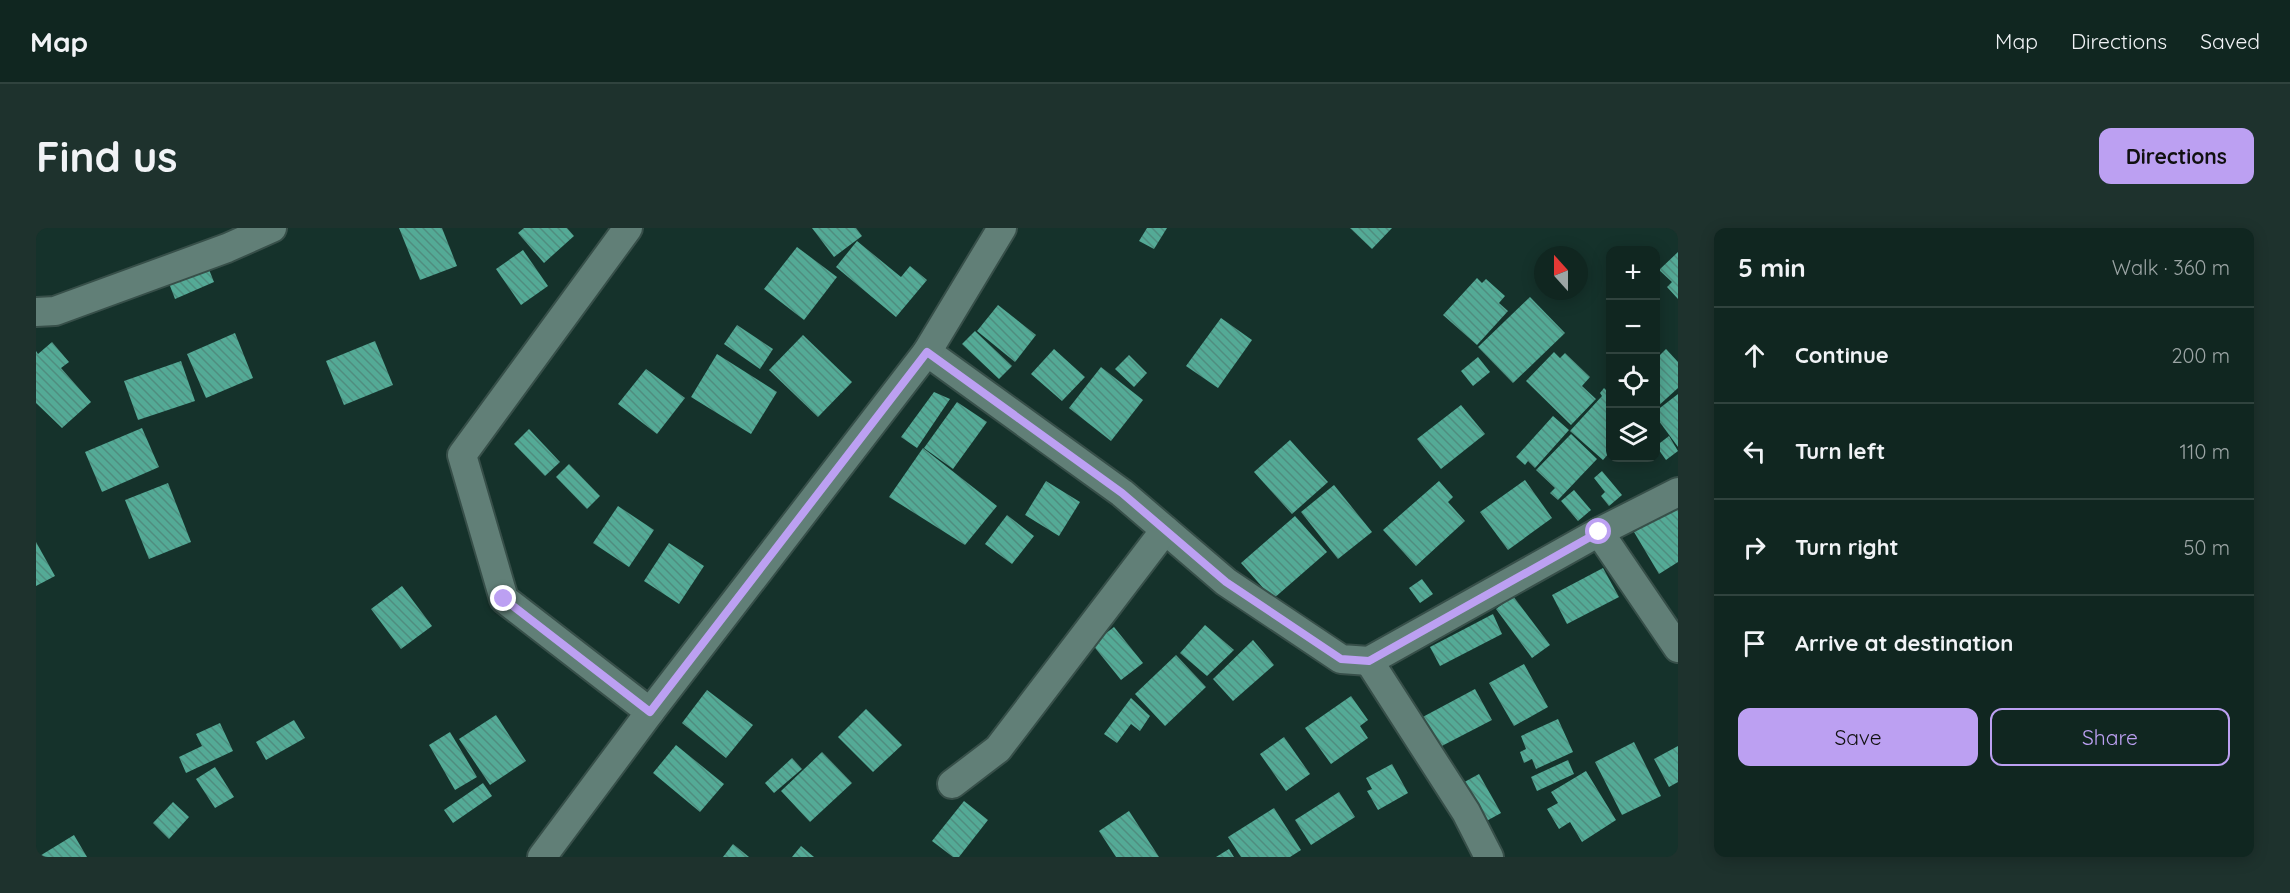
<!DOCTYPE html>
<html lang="en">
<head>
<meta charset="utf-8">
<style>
  body { margin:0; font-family:Quicksand,sans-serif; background:#1e322d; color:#f1f3f6 }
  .controls { position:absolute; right:18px; top:18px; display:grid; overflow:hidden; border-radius:12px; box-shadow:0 3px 15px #0003 }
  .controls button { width:54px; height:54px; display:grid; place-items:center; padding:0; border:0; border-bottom:2px solid #30433e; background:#102620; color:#f1f3f6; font:30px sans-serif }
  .compass { position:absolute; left:1498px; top:18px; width:54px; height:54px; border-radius:50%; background:#102620; box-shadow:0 3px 15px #0003; rotate:339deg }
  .stop { position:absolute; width:18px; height:18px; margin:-14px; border:4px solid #bca0f2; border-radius:50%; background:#fff }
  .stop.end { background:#bca0f2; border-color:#fff; box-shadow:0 2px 6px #0008 }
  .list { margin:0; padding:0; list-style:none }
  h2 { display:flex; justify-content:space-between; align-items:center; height:78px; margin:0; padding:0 24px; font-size:26px }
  h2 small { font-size:20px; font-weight:400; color:#9ca5a5 }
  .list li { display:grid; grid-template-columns:39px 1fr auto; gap:18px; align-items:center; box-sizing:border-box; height:96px; padding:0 24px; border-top:2px solid #30433e }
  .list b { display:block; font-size:22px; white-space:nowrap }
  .list em { font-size:20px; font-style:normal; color:#9ca5a5 }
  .actions { display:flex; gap:12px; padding:18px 24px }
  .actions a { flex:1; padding:14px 0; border:2px solid #bca0f2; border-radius:12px; text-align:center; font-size:21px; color:#bca0f2 }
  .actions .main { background:#bca0f2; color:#111 }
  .icon { flex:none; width:33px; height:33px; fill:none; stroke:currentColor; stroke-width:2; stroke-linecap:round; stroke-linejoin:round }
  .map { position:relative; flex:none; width:1642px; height:629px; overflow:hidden; border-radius:12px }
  header { display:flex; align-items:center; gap:36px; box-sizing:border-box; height:84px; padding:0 30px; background:#102620; border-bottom:2px solid #30433e }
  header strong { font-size:28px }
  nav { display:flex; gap:33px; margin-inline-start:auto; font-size:21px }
  .intro { display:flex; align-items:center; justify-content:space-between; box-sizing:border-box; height:144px; padding:0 36px }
  h1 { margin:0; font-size:42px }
  .button { padding:15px 27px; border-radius:12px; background:#bca0f2; color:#111; font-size:21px; font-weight:700 }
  main { display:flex; gap:36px; padding:0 36px }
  aside { flex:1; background:#102620; border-radius:12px; box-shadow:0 3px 15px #0003 }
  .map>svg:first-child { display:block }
  .building { fill:url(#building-back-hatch) }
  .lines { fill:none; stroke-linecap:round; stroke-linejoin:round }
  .minor-casing { stroke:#374f49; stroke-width:32 }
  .minor { stroke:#617f77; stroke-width:28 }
  .route { stroke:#bca0f2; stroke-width:8 }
</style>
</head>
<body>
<header>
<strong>Map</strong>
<nav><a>Map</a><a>Directions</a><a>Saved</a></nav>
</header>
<div class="intro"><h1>Find us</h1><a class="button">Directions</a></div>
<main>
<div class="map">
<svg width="1642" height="629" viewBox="0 0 1642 629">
  <defs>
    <pattern id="building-back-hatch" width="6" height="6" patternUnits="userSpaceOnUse" patternTransform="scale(1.5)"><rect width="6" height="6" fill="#54aa96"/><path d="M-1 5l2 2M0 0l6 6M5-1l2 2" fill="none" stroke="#4f8d7f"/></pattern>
  </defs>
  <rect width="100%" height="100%" fill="#15322b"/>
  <g class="building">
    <path d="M363 0H406L421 38 384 52Z"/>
    <path d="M488 0H531L538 8 508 35 482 5Z"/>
    <path d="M776 0H820L826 8 798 29Z"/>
    <path d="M1111 0H1131L1118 21 1103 13Z"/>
    <path d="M1314 0H1356L1336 21Z"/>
    <path d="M821 13 865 49 874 38 891 52 860 89 800 39Z"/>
    <path d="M761 19 801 49 768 92 728 61Z"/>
    <path d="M487 22 512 58 485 77 460 41Z"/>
    <path d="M1642 24V71L1631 59 1636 54 1623 42Z"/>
    <path d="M170 34 178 54 139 71 131 50Z"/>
    <path d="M1441 50 1446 55 1450 51 1469 68 1463 75 1472 83 1441 117 1407 87Z"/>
    <path d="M1494 69 1529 105 1477 155 1442 119Z"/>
    <path d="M962 77 1000 107 979 134 941 103Z"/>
    <path d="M1185 90 1216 112 1182 160 1150 138Z"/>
    <path d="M701 97 737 121 724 141 688 116Z"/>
    <path d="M939 103 976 138 963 151 926 116Z"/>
    <path d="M199 105 217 150 170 170 151 126Z"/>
    <path d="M767 107 816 154 782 189 733 142Z"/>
    <path d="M339 113 357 157 308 177 290 133Z"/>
    <path d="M16 114 33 134 25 140 55 174 26 200 0 175V123L2 126Z"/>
    <path d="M1018 121 1049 149 1026 173 995 146Z"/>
    <path d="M1630 121 1642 134V160L1620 180V131Z"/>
    <path d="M1518 124 1524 130 1529 125 1554 149 1546 158 1560 171 1535 197 1490 153Z"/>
    <path d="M681 126 741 164 715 206 655 169Z"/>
    <path d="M1093 127 1111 145 1098 159 1079 141Z"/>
    <path d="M1442 129 1454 144 1437 158 1425 143Z"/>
    <path d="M145 133 159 173 102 192 88 153Z"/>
    <path d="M1065 139 1107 172 1075 213 1033 180Z"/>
    <path d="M610 141 649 170 621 206 582 176Z"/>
    <path d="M1568 160 1574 166V224L1567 232 1534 203 1566 168 1564 165Z"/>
    <path d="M898 164 914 171 881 220 865 209Z"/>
    <path d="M1642 166V219L1620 189V183Z"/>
    <path d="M921 174 951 194 917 241 888 220Z"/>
    <path d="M1425 177 1449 206 1405 241 1381 211Z"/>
    <path d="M1517 188 1533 202 1499 240 1492 233 1489 237 1480 229Z"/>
    <path d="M106 200 123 239 66 264 49 224Z"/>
    <path d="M493 201 524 234 509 248 478 216Z"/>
    <path d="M1535 206 1561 231 1522 272 1514 265 1519 260 1500 242Z"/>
    <path d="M1633 208 1642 223 1630 232 1620 218Z"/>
    <path d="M1254 212 1292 254 1256 286 1218 244Z"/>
    <path d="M887 220 961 278 929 317 853 269Z"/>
    <path d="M533 236 564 268 551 281 520 249Z"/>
    <path d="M1566 243 1586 267 1573 278 1565 268 1569 264 1558 250Z"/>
    <path d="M1489 252 1516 290 1472 322 1444 284Z"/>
    <path d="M1010 253 1044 274 1023 308 989 287Z"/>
    <path d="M1403 253 1417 269 1412 274 1429 293 1380 338 1347 302Z"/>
    <path d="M132 255 155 314 113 331 89 272Z"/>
    <path d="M1298 257 1336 304 1302 331 1265 284Z"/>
    <path d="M1538 262 1555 282 1542 293 1525 273Z"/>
    <path d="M582 278 618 302 593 339 557 315Z"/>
    <path d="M1642 278V334L1623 346 1598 304Z"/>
    <path d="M971 287 998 308 976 336 949 316Z"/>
    <path d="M1259 288 1291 324 1237 371 1205 335Z"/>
    <path d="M0 314 19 348 0 358Z"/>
    <path d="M633 315 668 338 643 376 608 353Z"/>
    <path d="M1567 340 1583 369 1531 396 1516 367Z"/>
    <path d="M1386 351 1397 366 1384 375 1373 360Z"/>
    <path d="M366 358 396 398 365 421 335 381Z"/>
    <path d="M1477 368 1514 417 1496 430 1460 381Z"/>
    <path d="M1457 386 1466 406 1404 438 1394 419Z"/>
    <path d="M1169 397 1198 422 1171 448 1144 425Z"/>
    <path d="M1078 399 1107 435 1085 452 1056 416Z"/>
    <path d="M1217 412 1238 437 1197 473 1177 451Z"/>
    <path d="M1140 427 1170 459 1129 498 1099 466Z"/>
    <path d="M1488 436 1512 479 1478 498 1453 455Z"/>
    <path d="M1439 461 1456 492 1400 521 1383 491Z"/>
    <path d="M671 462 717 497 690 530 646 495Z"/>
    <path d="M1315 468 1332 492 1324 498 1332 510 1295 536 1269 500Z"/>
    <path d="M1095 470 1114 488 1104 503 1095 496 1081 515 1068 506Z"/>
    <path d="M830 481 866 517 837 544 802 509Z"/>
    <path d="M460 487 490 533 454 557 423 511Z"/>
    <path d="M1522 491 1537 524 1500 541 1496 531 1488 535 1484 524 1490 521 1485 508Z"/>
    <path d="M258 492 269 510 230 532 220 514Z"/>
    <path d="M184 495 197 523 150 545 143 529 166 518 160 506Z"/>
    <path d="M414 504 441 549 419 562 393 517Z"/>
    <path d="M1248 509 1274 546 1250 563 1224 526Z"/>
    <path d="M1598 514 1625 568 1586 587 1559 534Z"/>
    <path d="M640 517 688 556 664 584 617 545Z"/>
    <path d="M1642 518V554L1633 559 1618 531Z"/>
    <path d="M786 524 816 555 774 594 745 563Z"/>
    <path d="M756 530 766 541 738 565 729 555Z"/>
    <path d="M1532 532 1538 546 1501 563 1495 549Z"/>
    <path d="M1356 536 1372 565 1342 582 1331 563 1336 561 1330 550Z"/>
    <path d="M179 539 198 569 179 580 160 551Z"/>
    <path d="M1550 543 1580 592 1546 614 1534 594 1523 601 1511 581 1522 575 1515 564Z"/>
    <path d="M1443 546 1465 585 1445 596 1423 557Z"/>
    <path d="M447 555 456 568 417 595 408 582Z"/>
    <path d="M1303 564 1319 589 1275 617 1259 592Z"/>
    <path d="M928 573 952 592 923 629H917L896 613Z"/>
    <path d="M137 574 153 589 133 611 117 595Z"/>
    <path d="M1238 580 1265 622 1254 629H1205L1192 609Z"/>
    <path d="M1093 583 1123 629H1080L1063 603Z"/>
    <path d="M38 607 51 629H2Z"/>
    <path d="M697 616 713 629H687Z"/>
    <path d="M765 618 778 629H756Z"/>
    <path d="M1193 621 1198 629H1180Z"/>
  </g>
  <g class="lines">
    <g class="minor-casing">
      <g id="minor">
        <path d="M592 0 426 227 468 371 614 484"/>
        <path d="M0 84 19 83 191 20 236 0"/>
        <path d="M891 124 1086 265 1190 354 1305 431 1333 433 1563 304 1642 264"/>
        <path d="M1563 304 1642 420"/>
        <path d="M1333 433 1430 584 1453 629"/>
        <path d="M916 556 962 521 1129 302"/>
        <path d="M506 629 614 484 891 124 966 0"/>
      </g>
    </g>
    <use href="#minor" class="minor"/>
  </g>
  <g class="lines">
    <path class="route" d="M468 371 614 484 891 124 1086 265 1190 354 1305 431 1333 433 1563 304"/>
  </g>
</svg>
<div class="controls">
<button>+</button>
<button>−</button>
<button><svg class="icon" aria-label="locate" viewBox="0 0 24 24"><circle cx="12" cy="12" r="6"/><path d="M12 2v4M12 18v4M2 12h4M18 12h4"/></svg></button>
<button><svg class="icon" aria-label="layers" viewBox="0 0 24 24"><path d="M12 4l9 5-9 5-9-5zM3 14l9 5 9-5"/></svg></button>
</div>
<svg class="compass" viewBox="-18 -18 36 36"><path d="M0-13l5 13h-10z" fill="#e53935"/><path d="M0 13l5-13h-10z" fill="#9ca5a5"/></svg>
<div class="stop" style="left:1563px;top:304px"></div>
<div class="stop end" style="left:468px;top:371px"></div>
</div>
<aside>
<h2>5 min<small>Walk · 360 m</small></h2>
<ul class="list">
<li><svg class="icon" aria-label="ahead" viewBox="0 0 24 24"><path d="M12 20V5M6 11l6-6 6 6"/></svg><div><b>Continue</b></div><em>200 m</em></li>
<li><svg class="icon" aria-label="left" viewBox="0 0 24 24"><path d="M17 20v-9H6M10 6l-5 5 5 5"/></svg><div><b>Turn left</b></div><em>110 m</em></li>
<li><svg class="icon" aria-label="right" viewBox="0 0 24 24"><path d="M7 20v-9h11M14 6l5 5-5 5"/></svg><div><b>Turn right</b></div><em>50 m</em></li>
<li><svg class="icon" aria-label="arrive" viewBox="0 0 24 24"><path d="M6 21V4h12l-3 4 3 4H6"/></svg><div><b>Arrive at destination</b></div></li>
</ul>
<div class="actions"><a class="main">Save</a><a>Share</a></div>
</aside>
</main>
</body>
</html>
